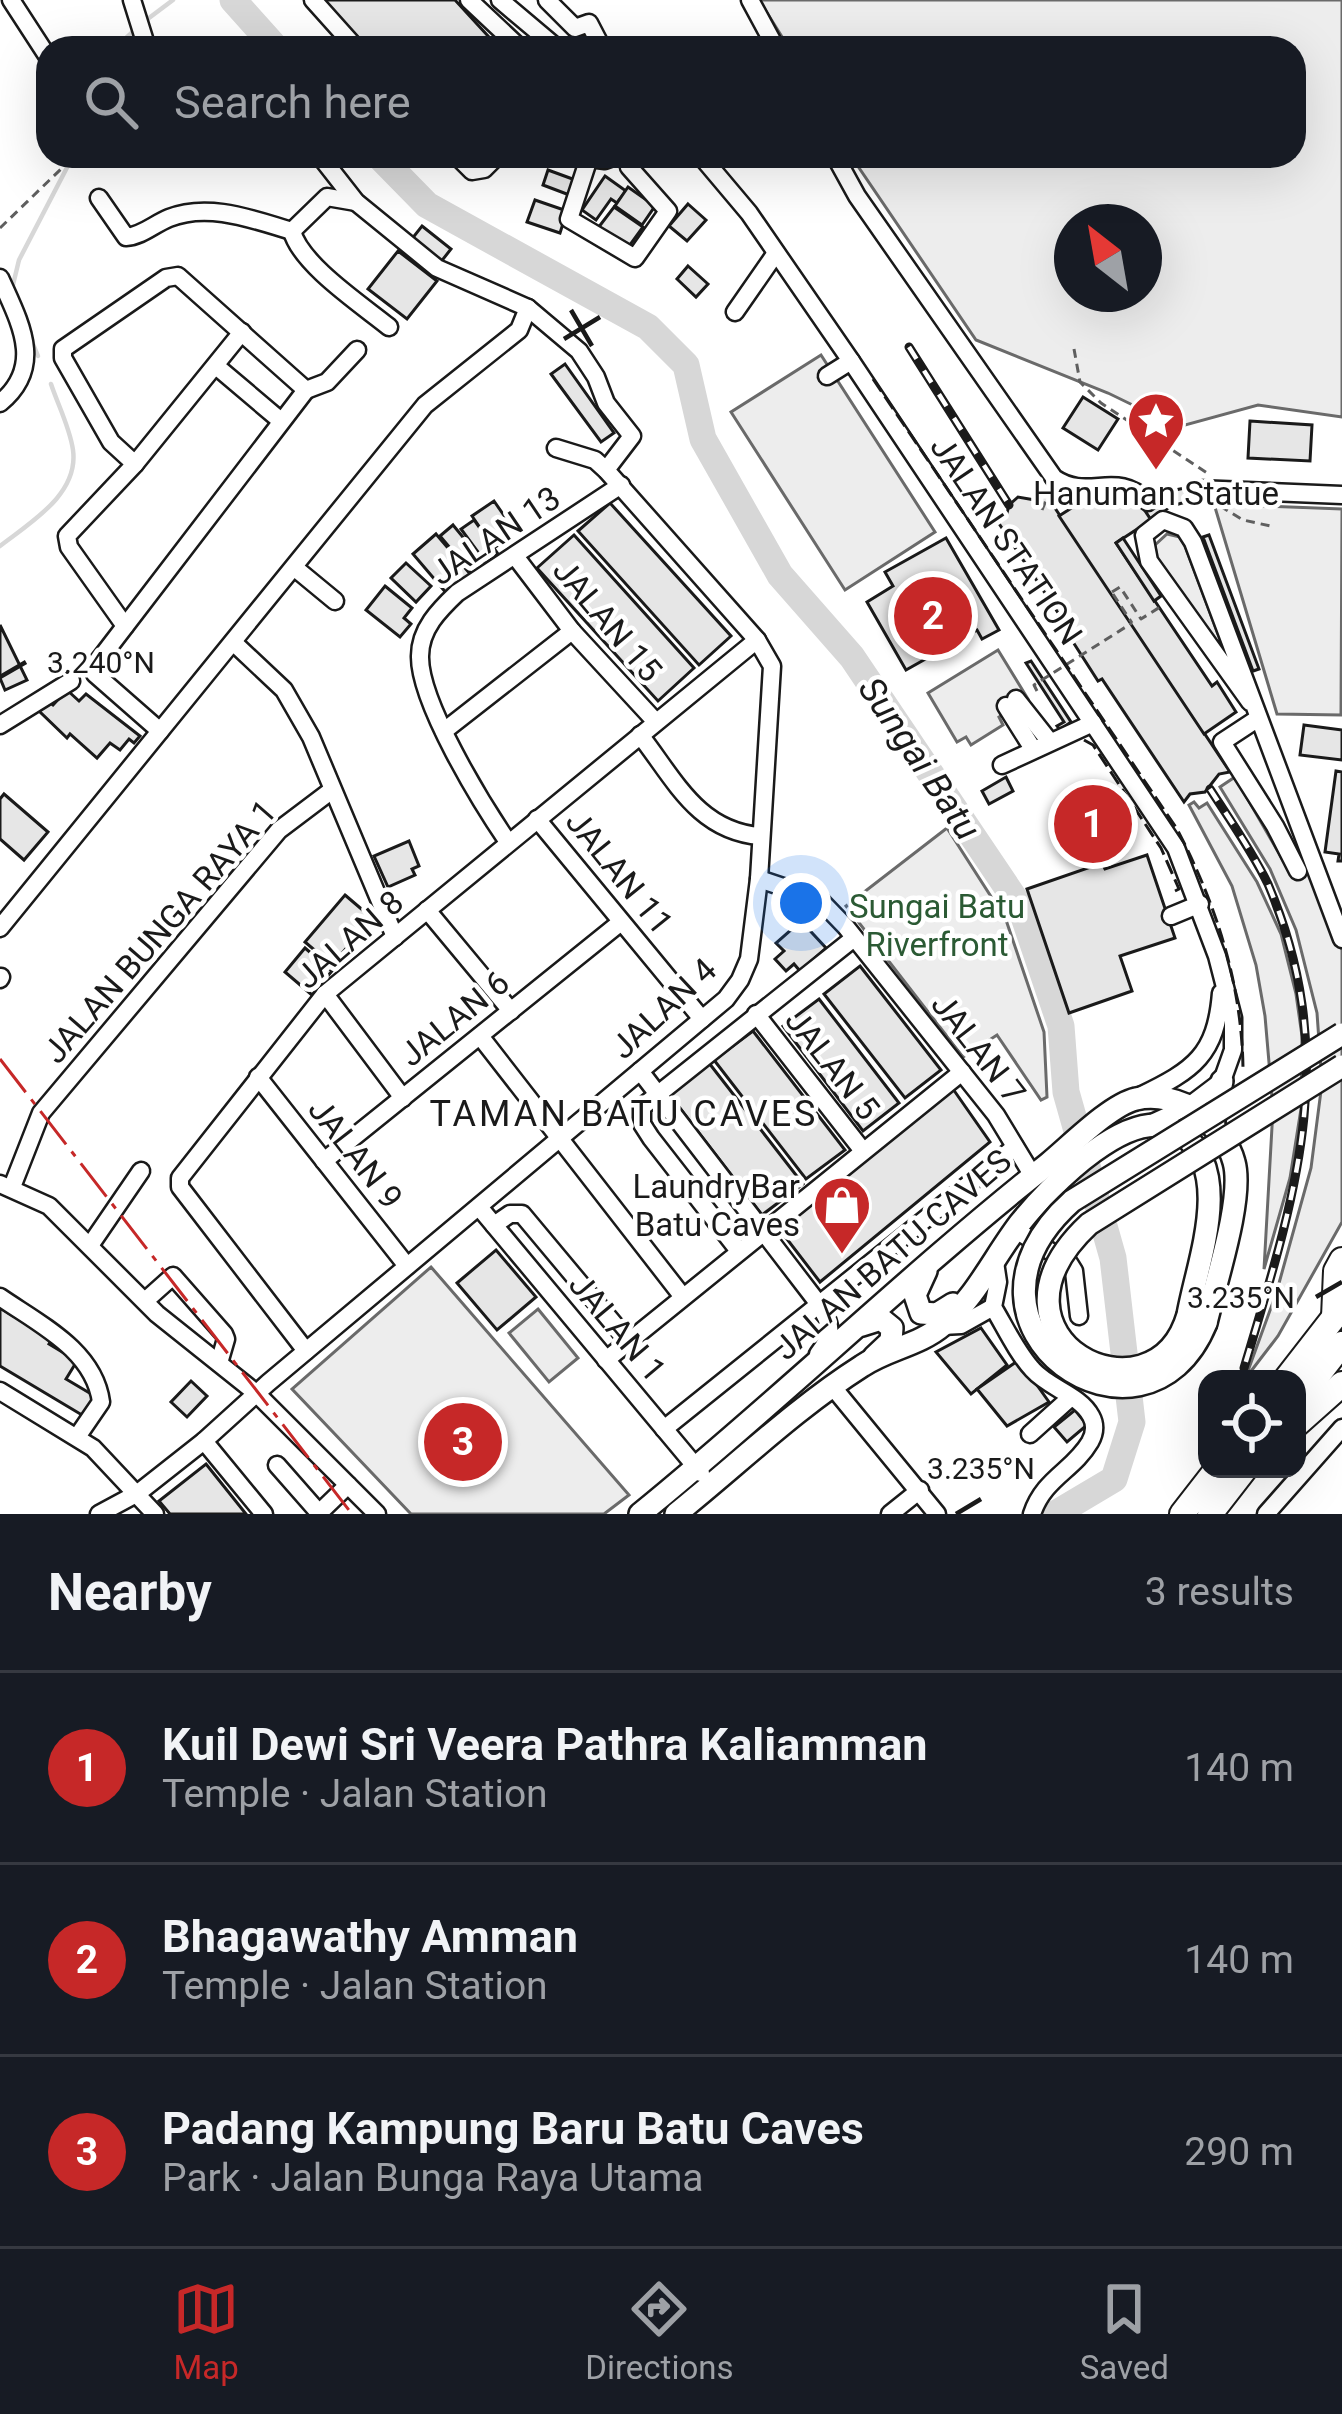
<!DOCTYPE html>
<html lang="en">
<head>
<meta charset="utf-8">
<style>
  body { margin:0; font-family:Roboto,sans-serif; background:#242831; color:#f1f3f6 }
  .controls { position:absolute; right:36px; bottom:36px; display:grid; overflow:hidden; border-radius:24px; box-shadow:0 12px 48px #0002 }
  .controls button { width:108px; height:108px; display:grid; place-items:center; padding:0; border:0; border-bottom:3px solid #363941; background:#171b24; color:#f1f3f6; font:60px sans-serif }
  .compass { position:absolute; left:1054px; top:204px; width:108px; height:108px; border-radius:50%; background:#171b24; box-shadow:0 12px 48px #0002; rotate:329deg }
  .you { position:absolute; left:801px; top:903px; width:42px; height:42px; margin:-30px; border:9px solid #fff; border-radius:50%; background:#1a73e8; box-shadow:0 0 0 18px #1a73e833 }
  .badge { display:grid; place-items:center; width:78px; height:78px; border-radius:50%; background:#c62828; color:#fff; font-size:39px; font-weight:700 }
  .pin { position:absolute; translate:-50% -50%; border:6px solid #fff; box-shadow:0 3px 12px #0006 }
  .list { margin:0; padding:0; list-style:none }
  h2 { display:flex; justify-content:space-between; align-items:center; height:156px; margin:0; padding:0 48px; font-size:51px }
  h2 small { font-size:39px; font-weight:400; color:#9ea1a6 }
  .list li { display:grid; grid-template-columns:78px 1fr auto; gap:36px; align-items:center; box-sizing:border-box; height:192px; padding:0 48px; border-top:3px solid #363941 }
  .list b { display:block; font-size:45px; white-space:nowrap }
  .list p { margin:0; font-size:39px; white-space:nowrap; color:#9ea1a6 }
  .list em { font-size:39px; font-style:normal; color:#9ea1a6 }
  .icon { flex:none; width:66px; height:66px; fill:none; stroke:currentColor; stroke-width:2; stroke-linecap:round; stroke-linejoin:round }
  .map { position:relative; flex:none; width:1342px; height:1514px; overflow:hidden }
  .search { position:absolute; background:#171b24; box-shadow:0 12px 48px #0002; left:36px; right:36px; top:36px; height:132px; display:flex; align-items:center; gap:30px; box-sizing:border-box; padding:0 42px; border-radius:36px; color:#9ea1a6; font-size:45px }
  .sheet { height:732px; background:#171b24 }
  nav { display:flex; justify-content:space-around; align-items:center; box-sizing:border-box; height:168px; border-top:3px solid #363941; background:#171b24; font-size:33px; color:#9ea1a6 }
  nav a { display:grid; justify-items:center; gap:6px }
  nav .on { color:#c62828 }
  .map>svg:first-child { display:block }
  .built { fill:#ededed; stroke:#6a6a6a; stroke-width:3; fill-rule:evenodd }
  .lines { fill:none; stroke-linecap:round; stroke-linejoin:round }
  .stream { stroke:#d7d7d7; stroke-width:4.5 }
  .river { stroke:#d7d7d7; stroke-width:27 }
  .building { fill:#e6e6e6; stroke:#1a1a1a; stroke-width:3 }
  .minor-casing { stroke:#1a1a1a; stroke-width:21 }
  .major-casing { stroke:#1a1a1a; stroke-width:26 }
  .highway-casing { stroke:#1a1a1a; stroke-width:28 }
  .path { stroke:#5f5f5f; stroke-width:3; stroke-dasharray:9 6; stroke-linecap:butt }
  .minor { stroke:#fff; stroke-width:16 }
  .major { stroke:#fff; stroke-width:21 }
  .highway { stroke:#fff; stroke-width:24 }
  .rail-casing { stroke:#1a1a1a; stroke-width:9 }
  .rail { stroke:#fff; stroke-width:4.5; stroke-dasharray:14; stroke-linecap:butt }
  .major-bridge-casing { stroke:#1a1a1a; stroke-width:26; stroke-linecap:butt }
  .path-bridge { stroke:#5f5f5f; stroke-width:3; stroke-dasharray:9 6; stroke-linecap:butt }
  .major-bridge { stroke:#fff; stroke-width:21 }
  .fence { stroke:#1a1a1a; stroke-width:3; stroke-dasharray:15 6; stroke-linecap:butt }
  .power { stroke:#c62828; stroke-width:3; stroke-dasharray:42 9 6 9; stroke-linecap:butt }
  .ticks { fill:none; stroke:#1a1a1a; stroke-width:4.5 }
  .labels { text-anchor:middle; stroke-width:9; stroke-linejoin:round; paint-order:stroke }
  .poi-label { font-size:33px; fill:#1a1a1a; stroke:#fff }
  .street-label { font-size:33px; fill:#1a1a1a; stroke:#fff }
  .park-label { font-size:33px; fill:#2b5a34; stroke:#fff }
  .water-label { font-size:36px; font-style:italic; fill:#1a1a1a; stroke:#fff }
  .neighbourhood-label { font-size:36px; letter-spacing:3px; fill:#1a1a1a; stroke:#fff }
  .ticks-label { font-size:30px; text-anchor:middle; fill:#1a1a1a; stroke:#fff; stroke-width:9; stroke-linejoin:round; paint-order:stroke }
</style>
</head>
<body>
<div class="map">
<svg width="1342" height="1514" viewBox="0 0 1342 1514">
  <rect width="100%" height="100%" fill="#fff"/>
  <g class="built">
    <path d="M759 0H1342V417L1258 405 1178 427 1108 393 976 340 851 156H1294V48H789ZM1072 222H1144V294H1072Z"/>
    <path d="M821 355 935 532 845 590 731 412Z"/>
    <path d="M1214 504 1342 509 1341 715 1277 714Z"/>
    <path d="M1167 534 1180 537 1185 546 1227 658 1157 560 1155 545Z"/>
    <path d="M998 650 1028 699 999 717 1003 725 971 745 966 737 957 742 928 693Z"/>
    <path d="M1235 777 1292 876 1309 871 1342 950V1222L1278 1336 1245 1379 1276 1294 1311 1168 1322 1083 1317 1013 1296 930 1270 869 1220 787Z"/>
    <path d="M1194 802 1199 808 1207 803 1257 882 1281 934 1296 994 1302 1036 1301 1109 1290 1178 1264 1269 1273 1109 1265 1016 1256 965 1232 886 1189 805Z"/>
    <path d="M947 828 1006 920 1044 1032 1047 1097 1041 1100 997 1035 963 1057 846 906Z"/>
    <path d="M431 1267 629 1495 604 1514H411L292 1389Z"/>
    <path d="M538 1309 578 1358 549 1382 509 1333Z"/>
  </g>
  <g class="lines">
    <g class="stream">
      <path d="M145 21 173 0"/>
      <path d="M126 48V38L137 28"/>
      <path d="M12 289 19 260 73 156"/>
      <path d="M31 339 38 356"/>
      <path d="M0 546C31 522 79 494 73 450 70 428 58 405 51 384"/>
    </g>
    <g class="river">
      <path d="M233 0 276 48"/>
      <path d="M379 156 427 205 648 327 686 365 703 439 780 575 852 657 1021 908 1061 1026 1066 1092 1113 1258 1132 1422 1114 1479 1055 1514"/>
    </g>
  </g>
  <g class="building">
    <path d="M322 0H455L499 48H366Z"/>
    <path d="M548 170 578 181 572 196 543 185Z"/>
    <path d="M605 176 626 191 617 203 611 199 596 220 582 210Z"/>
    <path d="M628 187 655 206 642 225 615 206Z"/>
    <path d="M535 200 567 211 560 233 527 222Z"/>
    <path d="M688 204 706 220 687 241 669 226Z"/>
    <path d="M614 207 643 227 627 249 598 228Z"/>
    <path d="M422 226 451 249 440 263 411 240Z"/>
    <path d="M398 251 437 281 407 319 368 289Z"/>
    <path d="M688 266 708 284 696 297 677 279Z"/>
    <path d="M565 364 614 433 601 442 551 374Z"/>
    <path d="M1083 397 1118 419 1098 450 1063 428Z"/>
    <path d="M1250 421 1312 425 1310 461 1248 458Z"/>
    <path d="M1195 486 1198 499 1171 506 1151 520 1142 507 1165 492Z"/>
    <path d="M1041 487 1230 772 1219 774 1205 792 1190 794 1184 802 1102 679 1098 681 1073 642 1076 640 996 519 1006 517 1009 505 1018 497 1035 500Z"/>
    <path d="M1118 488 1123 497 1132 491 1151 520 1116 543 1212 686 1217 682 1236 712 1204 734 1059 516 1098 491 1103 498Z"/>
    <path d="M494 501 505 517 499 521 510 537 494 548 472 516Z"/>
    <path d="M610 503 731 636 699 665 578 531Z"/>
    <path d="M474 520 498 554 486 563 461 529Z"/>
    <path d="M453 525 485 564 472 574 440 536Z"/>
    <path d="M436 534 471 575 448 595 413 554Z"/>
    <path d="M574 535 694 668 658 701 537 568Z"/>
    <path d="M1209 535 1259 669 1253 671 1203 537Z"/>
    <path d="M946 538 999 630 982 639 977 630 906 670 867 602 893 586 885 572Z"/>
    <path d="M1123 538 1161 596 1154 601 1116 543Z"/>
    <path d="M406 563 431 586 416 602 391 578Z"/>
    <path d="M385 586 412 608 404 618 411 624 400 637 366 610Z"/>
    <path d="M0 625 27 680 5 690 0 678Z"/>
    <path d="M1031 661 1071 722 1060 730 1057 726 1064 722 1026 663Z"/>
    <path d="M67 690 79 701 86 694 140 736 134 743 129 739 120 750 110 743 97 758 70 734 67 738 38 710 48 701 53 705Z"/>
    <path d="M1304 725 1342 730V760L1300 755Z"/>
    <path d="M1336 771 1342 772V861H1338L1339 854 1325 852Z"/>
    <path d="M1006 777 1013 791 989 804 982 791Z"/>
    <path d="M4 794 48 832 24 860 0 839V799Z"/>
    <path d="M1096 803 1101 820 1111 817 1120 847 1077 859 1063 813Z"/>
    <path d="M409 841 419 866 412 869 415 875 388 887 374 856Z"/>
    <path d="M1147 855 1175 938 1120 956 1132 991 1069 1013 1027 889 1102 863 1105 869Z"/>
    <path d="M345 895 372 918 332 965 305 942Z"/>
    <path d="M801 921 826 948 800 971 794 964 786 971 775 959 784 951 776 943Z"/>
    <path d="M305 948 332 971 312 995 285 972Z"/>
    <path d="M860 966 941 1070 905 1098 824 994Z"/>
    <path d="M819 999 899 1103 863 1131 783 1026Z"/>
    <path d="M753 1031 845 1150 806 1179 714 1060Z"/>
    <path d="M709 1063 803 1184 762 1215 669 1094Z"/>
    <path d="M953 1089 990 1142 820 1282 780 1230Z"/>
    <path d="M496 1250 536 1297 497 1330 457 1283Z"/>
    <path d="M0 1308 52 1339 49 1344 77 1361 66 1379 98 1398 87 1418 0 1366Z"/>
    <path d="M981 1328 1007 1365 971 1394 936 1352Z"/>
    <path d="M1019 1360 1049 1402 1007 1426 977 1389Z"/>
    <path d="M191 1381 207 1396 187 1417 171 1402Z"/>
    <path d="M1075 1410 1087 1425 1067 1442 1054 1427Z"/>
    <path d="M206 1464 246 1514H170L159 1501Z"/>
  </g>
  <g class="lines">
    <g class="minor-casing">
      <g id="minor">
        <path d="M11 0 48 57"/>
        <path d="M132 0 147 48"/>
        <path d="M313 0 356 48"/>
        <path d="M469 0 520 48"/>
        <path d="M500 0 557 48"/>
        <path d="M547 0 575 28 589 23 602 48"/>
        <path d="M750 0 776 48"/>
        <path d="M320 156 356 202 437 268 528 308 579 351 596 377 606 403 632 436 606 470"/>
        <path d="M457 156 472 171 484 169 497 156"/>
        <path d="M701 156 749 213 851 361 1176 848 1217 956 1233 1018V1050L1222 1081 1189 1106 1152 1123"/>
        <path d="M835 156 857 196 1054 478C1089 502 1116 469 1148 502"/>
        <path d="M582 157 605 160 616 156"/>
        <path d="M589 158 569 219 635 258 668 211 629 167 636 156"/>
        <path d="M99 198 126 237C142 236 154 224 169 218 209 202 254 220 292 231L327 197 356 202"/>
        <path d="M292 231C300 264 362 305 389 327"/>
        <path d="M0 278C20 323 45 366 0 403"/>
        <path d="M735 312 776 253"/>
        <path d="M216 366 281 421"/>
        <path d="M827 376 851 361"/>
        <path d="M306 390 327 382 357 350"/>
        <path d="M135 464 111 442 63 358V349L166 278 178 276 306 390"/>
        <path d="M1197 489 1342 495"/>
        <path d="M515 556 572 631 656 722"/>
        <path d="M295 568 335 601"/>
        <path d="M125 626 69 547 67 536 135 464 242 332"/>
        <path d="M233 642 284 690 311 737 395 937"/>
        <path d="M1016 699 1050 742"/>
        <path d="M1250 702 1149 561 1144 535 1163 520 1184 528 1193 542 1342 939"/>
        <path d="M1006 706 1033 749"/>
        <path d="M1257 719 1222 742 1275 826 1298 871"/>
        <path d="M0 725 71 681"/>
        <path d="M160 731 95 674 93 668 306 390"/>
        <path d="M444 731 572 631"/>
        <path d="M640 735C675 780 698 831 760 836"/>
        <path d="M1002 765 1093 723"/>
        <path d="M537 819 702 1019"/>
        <path d="M508 842C482 804 419 702 420 656 420 629 439 610 457 593L621 485"/>
        <path d="M759 879 819 899 846 927 996 1115 1033 1176"/>
        <path d="M427 910 511 1011"/>
        <path d="M1171 916 1200 904"/>
        <path d="M0 928 425 405 519 330 528 308"/>
        <path d="M0 979 1 977"/>
        <path d="M325 994 403 1098"/>
        <path d="M756 1014 863 1151"/>
        <path d="M480 1036 683 1297"/>
        <path d="M640 1071 818 1303C831 1324 835 1333 818 1354"/>
        <path d="M258 1077 407 1266"/>
        <path d="M1140 1096C1194 1070 1216 1055 1221 993"/>
        <path d="M324 1161 621 922"/>
        <path d="M0 1184 49 1206 157 1314 256 1393 377 1514"/>
        <path d="M12 1187 41 1113 279 830 332 790"/>
        <path d="M479 1207 701 1473"/>
        <path d="M494 1225 510 1214H522L629 1342"/>
        <path d="M1016 1230 1069 1263 1074 1271 1079 1316"/>
        <path d="M91 1244 141 1171"/>
        <path d="M739 1251 651 1138 642 1124V1107L854 938"/>
        <path d="M995 1262 998 1282 993 1307C1005 1327 1017 1353 1033 1370 1049 1388 1080 1395 1091 1416 1096 1425 1095 1433 1090 1442 1073 1471 1044 1478 1032 1514"/>
        <path d="M0 1297C39 1324 94 1350 101 1402L77 1437"/>
        <path d="M145 1301 173 1276 224 1334 226 1339 219 1363"/>
        <path d="M942 1326 961 1325 993 1307"/>
        <path d="M306 1351 180 1187V1178L325 994 757 640"/>
        <path d="M606 1360 962 1072"/>
        <path d="M832 1386 937 1514"/>
        <path d="M0 1391 93 1448 155 1514"/>
        <path d="M664 1429 1015 1147"/>
        <path d="M1030 1434 1070 1398"/>
        <path d="M204 1441 264 1514"/>
        <path d="M277 1465 320 1514"/>
        <path d="M319 1513 348 1485"/>
        <path d="M99 1514 138 1493 204 1441 268 1383 726 999 740 980 749 959 759 879 772 666 757 640 606 470 595 460 556 448"/>
        <path d="M890 1514 920 1490"/>
        <path d="M1266 1514 1342 1428"/>
      </g>
    </g>
    <g class="major-casing">
      <g id="major">
        <path d="M1213 1125 1222 1081"/>
        <path d="M926 1271 915 1295 921 1313 937 1314 953 1304"/>
        <path d="M862 1325 881 1319 892 1328 891 1341 874 1357"/>
        <path d="M640 1514C779 1401 908 1275 1048 1164 1070 1146 1110 1105 1136 1099 1155 1094 1182 1100 1197 1112 1213 1125 1229 1142 1234 1162 1244 1198 1215 1284 1206 1323"/>
        <path d="M676 1514C737 1465 796 1408 862 1366 887 1349 920 1345 943 1325 976 1297 994 1257 1020 1223 1048 1188 1134 1097 1182 1134 1234 1173 1197 1263 1188 1315"/>
      </g>
    </g>
    <g class="highway-casing">
      <g id="highway">
        <path d="M1334 1317 1336 1271 1342 1260"/>
        <path d="M1286 1379 1342 1307"/>
        <path d="M1297 1402 1342 1344"/>
        <path d="M1297 1424 1342 1384"/>
        <path d="M1182 1514 1217 1469"/>
        <path d="M1210 1514 1245 1469"/>
      </g>
    </g>
    <g class="path">
      <path d="M0 228 62 168"/>
      <path d="M1074 349 1080 382 1101 403 1207 473"/>
      <path d="M1220 506 1243 520 1275 527"/>
      <path d="M1042 510 1048 495"/>
      <path d="M1112 592 1120 587 1141 619 1160 607"/>
      <path d="M1113 594 1132 623"/>
    </g>
    <use href="#minor" class="minor"/>
    <use href="#major" class="major"/>
    <use href="#highway" class="highway"/>
    <g class="rail-casing">
      <g id="rail">
        <path d="M909 347 1009 505"/>
        <path d="M1210 789C1230 820 1252 851 1268 884 1342 1058 1295 1197 1244 1368"/>
      </g>
    </g>
    <use href="#rail" class="rail"/>
    <g class="major-bridge-casing">
      <g id="major-bridge">
        <path d="M1188 1315C1154 1432 967 1338 1089 1224L1342 1066"/>
        <path d="M1206 1323C1145 1472 930 1328 1072 1201L1342 1034"/>
      </g>
    </g>
    <path class="path-bridge" d="M1037 691 1034 685 1132 623"/>
    <use href="#major-bridge" class="major-bridge"/>
    <g class="fence">
      <path d="M873 379 1177 829C1216 904 1242 984 1243 1069"/>
      <path d="M1084 740 1093 745 1161 848 1179 889 1175 891"/>
    </g>
    <path class="power" d="M0 1059 352 1514"/>
  </g>
  <path class="ticks" d="M571 310 592 346M564 339 600 317M0 677 26 662M1316 1297 1342 1282M956 1514 981 1499"/>
  <defs>
    <g id="sight-pin" transform="scale(3)"><path d="M0 17L-7.5 6A9.5 9.5 0 1 1 7.5 6Z" fill="#c62828" stroke="#fff"/><path d="M0-6L1.8-2.2L6-1.7L2.9 1.2L3.7 5.4L0 3.3L-3.7 5.4L-2.9 1.2L-6-1.7L-1.8-2.2Z" fill="#fff"/></g>
    <g id="shop-pin" transform="scale(3)"><path d="M0 17L-7.5 6A9.5 9.5 0 1 1 7.5 6Z" fill="#c62828" stroke="#fff"/><path d="M-5-2.5h2.3a2.7 3.5 0 0 1 5.4 0H5L5.5 6h-11ZM-1.5-2.5h3a1.5 2.3 0 0 0-3 0Z" fill="#fff"/></g>
  </defs>
  <g fill-rule="evenodd">
    <use href="#sight-pin" x="1156" y="421"/>
    <use href="#shop-pin" x="842" y="1205"/>
  </g>
  <g class="labels">
    <g class="poi-label">
      <text x="1156" y="505">Hanuman Statue</text>
      <text x="800" y="1198" text-anchor="end">LaundryBar<tspan x="800" dy="38">Batu Caves</tspan></text>
    </g>
    <g class="street-label">
      <text transform="translate(495 535) rotate(-34)" y="12">JALAN 13</text>
      <text transform="translate(1007 540) rotate(56)" y="12">JALAN STATION</text>
      <text transform="translate(608 620) rotate(50)" y="12">JALAN 15</text>
      <text transform="translate(620 872) rotate(51)" y="12">JALAN 11</text>
      <text transform="translate(159 931) rotate(-49)" y="12">JALAN BUNGA RAYA 1</text>
      <text transform="translate(349 939) rotate(-41)" y="12">JALAN 8</text>
      <text transform="translate(663 1008) rotate(-43)" y="12">JALAN 4</text>
      <text transform="translate(454 1018) rotate(-39)" y="12">JALAN 6</text>
      <text transform="translate(979 1048) rotate(52)" y="12">JALAN 7</text>
      <text transform="translate(833 1064) rotate(52)" y="12">JALAN 5</text>
      <text transform="translate(356 1153) rotate(52)" y="12">JALAN 9</text>
      <text transform="translate(892 1254) rotate(-41)" y="12">JALAN BATU CAVES</text>
      <text transform="translate(618 1327) rotate(50)" y="12">JALAN 1</text>
    </g>
    <g class="park-label">
      <text x="937" y="918">Sungai Batu<tspan x="937" dy="38">Riverfront</tspan></text>
    </g>
    <g class="water-label">
      <text transform="translate(920 758) rotate(56)" y="13">Sungai Batu</text>
    </g>
    <g class="neighbourhood-label">
      <text x="624" y="1126">TAMAN BATU CAVES</text>
    </g>
  </g>
  <g class="ticks-label">
    <text x="101" y="673">3.240°N</text>
    <text x="1241" y="1308">3.235°N</text>
    <text x="981" y="1479">3.235°N</text>
  </g>
</svg>
<div class="controls">
<button><svg class="icon" aria-label="locate" viewBox="0 0 24 24"><circle cx="12" cy="12" r="6"/><path d="M12 2v4M12 18v4M2 12h4M18 12h4"/></svg></button>
</div>
<svg class="compass" viewBox="-18 -18 36 36"><path d="M0-13l5 13h-10z" fill="#e53935"/><path d="M0 13l5-13h-10z" fill="#9ea1a6"/></svg>
<div class="you"></div>
<div class="pin badge" style="left:1093px;top:824px">1</div>
<div class="pin badge" style="left:933px;top:616px">2</div>
<div class="pin badge" style="left:463px;top:1442px">3</div>
<div class="search"><svg class="icon" aria-label="search" viewBox="0 0 24 24"><circle cx="10" cy="10" r="6"/><path d="M15 15l6 6"/></svg>Search here</div>
</div>
<section class="sheet">
<h2>Nearby<small>3 results</small></h2>
<ul class="list">
<li><span class="badge">1</span><div><b>Kuil Dewi Sri Veera Pathra Kaliamman</b><p>Temple · Jalan Station</p></div><em>140 m</em></li>
<li><span class="badge">2</span><div><b>Bhagawathy Amman</b><p>Temple · Jalan Station</p></div><em>140 m</em></li>
<li><span class="badge">3</span><div><b>Padang Kampung Baru Batu Caves</b><p>Park · Jalan Bunga Raya Utama</p></div><em>290 m</em></li>
</ul>
</section>
<nav>
<a class="on"><svg class="icon" aria-label="map" viewBox="0 0 24 24"><path d="M3 6l6-2 6 2 6-2v14l-6 2-6-2-6 2zM9 4v14M15 6v14"/></svg>Map</a>
<a><svg class="icon" aria-label="directions" viewBox="0 0 24 24"><path d="M12 3l9 9-9 9-9-9zM9 14v-3h6M13 9l2 2-2 2"/></svg>Directions</a>
<a><svg class="icon" aria-label="saved" viewBox="0 0 24 24"><path d="M7 4h10v16l-5-4-5 4z"/></svg>Saved</a>
</nav>
</body>
</html>
